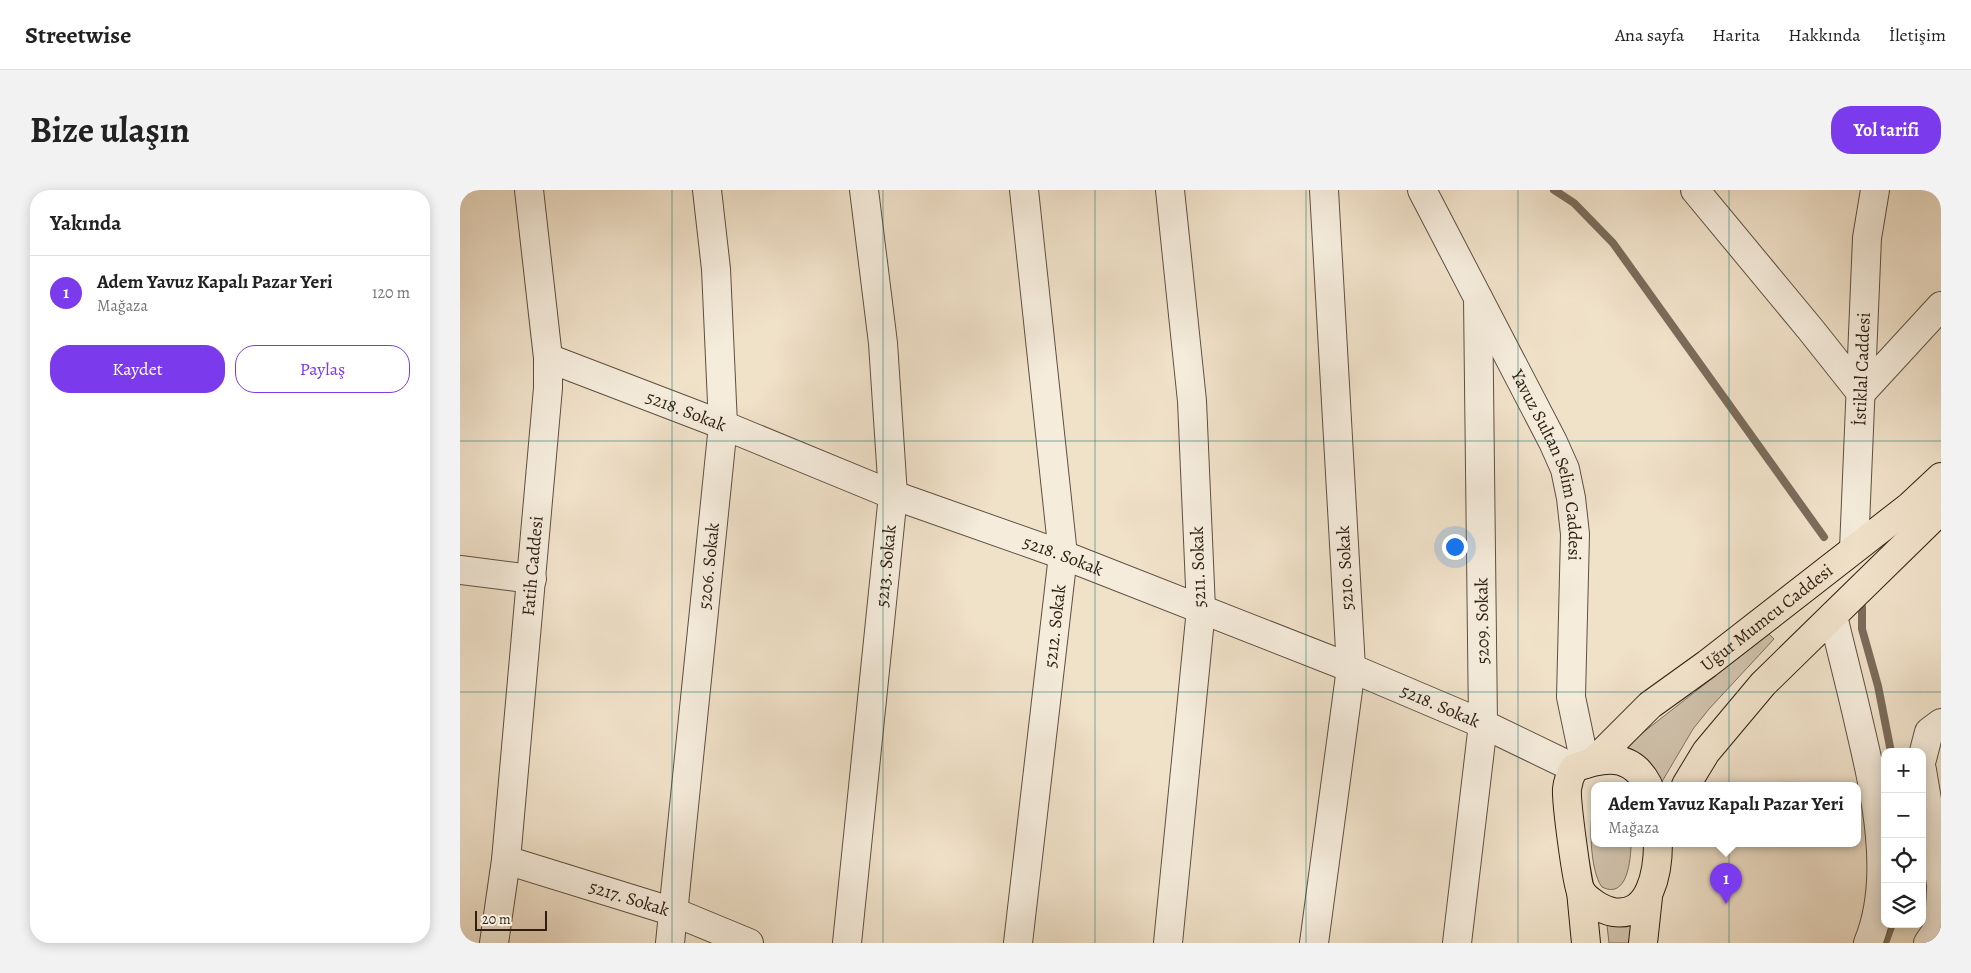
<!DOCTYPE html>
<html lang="tr">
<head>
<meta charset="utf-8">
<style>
  body { margin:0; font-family:Alegreya,serif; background:#f2f2f2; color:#222 }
  .controls { position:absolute; right:15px; bottom:15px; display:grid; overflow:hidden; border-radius:10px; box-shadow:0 2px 12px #0003 }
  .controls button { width:45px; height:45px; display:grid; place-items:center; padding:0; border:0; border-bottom:1px solid #e0e0e0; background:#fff; color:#222; font:25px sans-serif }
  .scale { position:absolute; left:15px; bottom:12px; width:72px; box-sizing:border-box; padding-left:5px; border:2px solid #2e1f12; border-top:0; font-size:14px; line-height:18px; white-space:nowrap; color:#2e1f12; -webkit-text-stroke:4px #f5ecdc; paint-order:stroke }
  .you { position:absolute; left:994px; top:356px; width:18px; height:18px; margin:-12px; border:4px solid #fff; border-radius:50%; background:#1a73e8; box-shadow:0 0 0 8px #1a73e833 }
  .badge { display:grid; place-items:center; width:32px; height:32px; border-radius:50%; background:#7c3aed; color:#fff; font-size:16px; font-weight:700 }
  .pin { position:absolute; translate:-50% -41px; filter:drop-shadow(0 1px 2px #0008) }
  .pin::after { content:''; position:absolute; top:26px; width:18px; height:15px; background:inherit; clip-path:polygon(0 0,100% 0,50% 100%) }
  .popup { position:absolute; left:1131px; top:592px; width:270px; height:65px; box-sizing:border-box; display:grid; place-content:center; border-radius:10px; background:#fff; filter:drop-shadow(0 1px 4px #0005); font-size:16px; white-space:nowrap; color:#767676 }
  .popup b { font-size:19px; color:#222 }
  .popup::after { content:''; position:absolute; left:50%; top:100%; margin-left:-10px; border:10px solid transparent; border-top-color:#fff }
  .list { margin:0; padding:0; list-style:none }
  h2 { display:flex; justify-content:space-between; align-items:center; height:65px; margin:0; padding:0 20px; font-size:21px }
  h2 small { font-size:16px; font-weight:400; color:#767676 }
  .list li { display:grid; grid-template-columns:32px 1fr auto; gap:15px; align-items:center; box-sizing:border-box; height:75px; padding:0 20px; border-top:1px solid #e0e0e0 }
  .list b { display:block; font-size:19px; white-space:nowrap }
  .list p { margin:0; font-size:16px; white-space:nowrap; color:#767676 }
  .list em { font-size:16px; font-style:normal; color:#767676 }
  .actions { display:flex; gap:10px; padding:15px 20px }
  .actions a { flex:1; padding:11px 0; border:1px solid #7c3aed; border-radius:20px; text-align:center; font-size:18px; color:#7c3aed }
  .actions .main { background:#7c3aed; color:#fff }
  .icon { flex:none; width:28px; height:28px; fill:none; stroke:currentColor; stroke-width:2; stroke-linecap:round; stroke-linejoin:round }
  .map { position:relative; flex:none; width:1481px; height:753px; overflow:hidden; border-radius:20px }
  header { display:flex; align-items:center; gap:30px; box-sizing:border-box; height:70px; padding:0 25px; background:#fff; border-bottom:1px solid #e0e0e0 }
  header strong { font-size:24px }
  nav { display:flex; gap:28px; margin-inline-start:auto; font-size:18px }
  .intro { display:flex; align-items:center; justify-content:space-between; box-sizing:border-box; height:120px; padding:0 30px }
  h1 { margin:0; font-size:35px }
  .button { padding:12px 22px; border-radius:20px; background:#7c3aed; color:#fff; font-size:18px; font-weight:700 }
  main { display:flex; gap:30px; padding:0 30px }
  aside { flex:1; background:#fff; border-radius:20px; box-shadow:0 2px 12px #0003 }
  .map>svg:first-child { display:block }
  .green { fill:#cfc0aa; stroke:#7e705e }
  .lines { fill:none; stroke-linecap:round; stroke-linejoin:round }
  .stream { stroke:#7b6c5b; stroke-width:8 }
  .minor-casing { stroke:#5e5040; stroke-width:30 }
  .major-casing { stroke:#2e1f12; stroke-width:30 }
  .minor { stroke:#f5ecdc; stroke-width:28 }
  .major { stroke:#f0e1c9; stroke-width:28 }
  .grid { fill:none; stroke:#0f766e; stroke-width:1; stroke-opacity:0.55 }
  .labels { text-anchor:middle; stroke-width:4; stroke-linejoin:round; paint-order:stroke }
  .street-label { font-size:18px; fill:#2e1f12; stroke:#f5ecdc }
</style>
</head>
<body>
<header>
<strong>Streetwise</strong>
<nav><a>Ana sayfa</a><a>Harita</a><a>Hakkında</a><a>İletişim</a></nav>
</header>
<div class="intro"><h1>Bize ulaşın</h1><a class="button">Yol tarifi</a></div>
<main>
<aside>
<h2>Yakında<small></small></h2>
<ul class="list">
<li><span class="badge">1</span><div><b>Adem Yavuz Kapalı Pazar Yeri</b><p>Mağaza</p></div><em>120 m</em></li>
</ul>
<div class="actions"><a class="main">Kaydet</a><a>Paylaş</a></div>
</aside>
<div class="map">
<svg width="1481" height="753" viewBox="0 0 1481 753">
  <rect width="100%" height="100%" fill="#f0e1c9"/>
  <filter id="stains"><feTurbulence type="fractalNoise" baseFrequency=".004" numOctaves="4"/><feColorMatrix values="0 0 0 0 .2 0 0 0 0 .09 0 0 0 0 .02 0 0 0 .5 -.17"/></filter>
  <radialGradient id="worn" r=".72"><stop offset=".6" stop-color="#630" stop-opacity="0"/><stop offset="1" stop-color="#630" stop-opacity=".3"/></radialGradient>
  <g class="green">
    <path d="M1309 444 1314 449 1249 519 1233 539 1200 595H1196L1167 555Z"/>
    <path d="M1135 611V653H1171C1171 670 1167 710 1142 697 1130 682 1128 629 1135 611Z"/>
    <path d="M1147 735H1171L1169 753H1149Z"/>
  </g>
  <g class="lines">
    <g class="stream">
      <path d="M1094 0 1114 13 1153 53 1364 347"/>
      <path d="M1402 417V439L1418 496 1431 562"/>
      <path d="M1425 753 1432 734"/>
    </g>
    <g class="minor-casing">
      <g id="minor">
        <path id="s1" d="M962 0 1093 252 1105 279 1111 308 1115 344 1111 507 1125 574"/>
        <path d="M1235 0 1351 140 1401 203 1481 116"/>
        <path id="s2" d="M88 168 263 235 433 305 603 365 891 478 1023 534 1114 578"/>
        <path id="s3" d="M1394 359 1407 48 1415 0"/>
        <path d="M0 380 72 389"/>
        <path d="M1373 426C1381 460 1390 494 1398 529 1414 597 1436 686 1408 753"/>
        <path d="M1462 569 1469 542 1481 533"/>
        <path d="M1462 580 1481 694"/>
        <path id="s4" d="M46 670 214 722 289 753"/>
        <path id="s5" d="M34 753 46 670 88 198V168L69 0"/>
        <path id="s6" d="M210 753 263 235 256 79 247 0"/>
        <path id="s7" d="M387 753 433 305 423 153 404 0"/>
        <path id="s8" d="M558 753 603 365 564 0"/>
        <path d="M708 753 741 419 732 211 710 0"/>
        <path d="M854 753 891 478 864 0"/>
        <path d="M997 753 1023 534 1018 108"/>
        <path d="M1468 753 1479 737 1481 699"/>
      </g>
    </g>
    <g class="major-casing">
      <g id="major">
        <path id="s9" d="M1134 571 1190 515 1247 474 1450 316 1481 287"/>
        <path d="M1188 595C1171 562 1143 567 1114 578 1110 585 1108 591 1107 599 1106 611 1117 695 1121 702 1128 711 1142 720 1153 722 1191 728 1198 681 1198 653"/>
        <path d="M1226 595 1246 562 1303 494 1481 320"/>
        <path d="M1121 701 1126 753"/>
        <path d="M1183 753 1188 707"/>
      </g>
    </g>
    <use href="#minor" class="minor"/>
    <use href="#major" class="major"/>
  </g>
  <path class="grid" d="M212 0V753M423 0V753M635 0V753M846 0V753M1058 0V753M1269 0V753M0 251H1481M0 502H1481"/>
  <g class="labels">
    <g class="street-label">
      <text dy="6" stroke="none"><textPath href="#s3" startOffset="180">İstiklal Caddesi</textPath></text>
      <text dy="6" stroke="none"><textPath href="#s2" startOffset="148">5218. Sokak</textPath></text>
      <text dy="6" stroke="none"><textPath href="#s1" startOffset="305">Yavuz Sultan Selim Caddesi</textPath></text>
      <text dy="6" stroke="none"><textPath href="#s2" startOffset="552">5218. Sokak</textPath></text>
      <text dy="6" stroke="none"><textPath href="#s5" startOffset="379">Fatih Caddesi</textPath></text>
      <text dy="6" stroke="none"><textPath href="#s6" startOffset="379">5206. Sokak</textPath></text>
      <text dy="6" stroke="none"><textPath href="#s7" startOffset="379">5213. Sokak</textPath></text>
      <text transform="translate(738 377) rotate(-92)" y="6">5211. Sokak</text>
      <text transform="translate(885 378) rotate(-93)" y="6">5210. Sokak</text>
      <text dy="6" stroke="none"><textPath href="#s9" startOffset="225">Uğur Mumcu Caddesi</textPath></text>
      <text transform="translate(1022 431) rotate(-91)" y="6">5209. Sokak</text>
      <text dy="6" stroke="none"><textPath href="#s8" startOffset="319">5212. Sokak</textPath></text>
      <text dy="6" stroke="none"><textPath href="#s2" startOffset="958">5218. Sokak</textPath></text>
      <text dy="6" stroke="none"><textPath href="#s4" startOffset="129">5217. Sokak</textPath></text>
    </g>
  </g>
  <rect width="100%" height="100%" filter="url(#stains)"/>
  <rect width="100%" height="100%" fill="url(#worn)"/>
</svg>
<div class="controls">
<button>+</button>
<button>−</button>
<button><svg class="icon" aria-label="locate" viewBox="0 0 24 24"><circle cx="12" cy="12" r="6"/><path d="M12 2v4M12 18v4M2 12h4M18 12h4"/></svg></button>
<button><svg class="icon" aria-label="layers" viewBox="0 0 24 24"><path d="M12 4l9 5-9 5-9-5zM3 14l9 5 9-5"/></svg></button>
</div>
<div class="scale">20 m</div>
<div class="you"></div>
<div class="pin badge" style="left:1266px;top:714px">1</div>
<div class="popup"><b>Adem Yavuz Kapalı Pazar Yeri</b>Mağaza</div>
</div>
</main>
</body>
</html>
